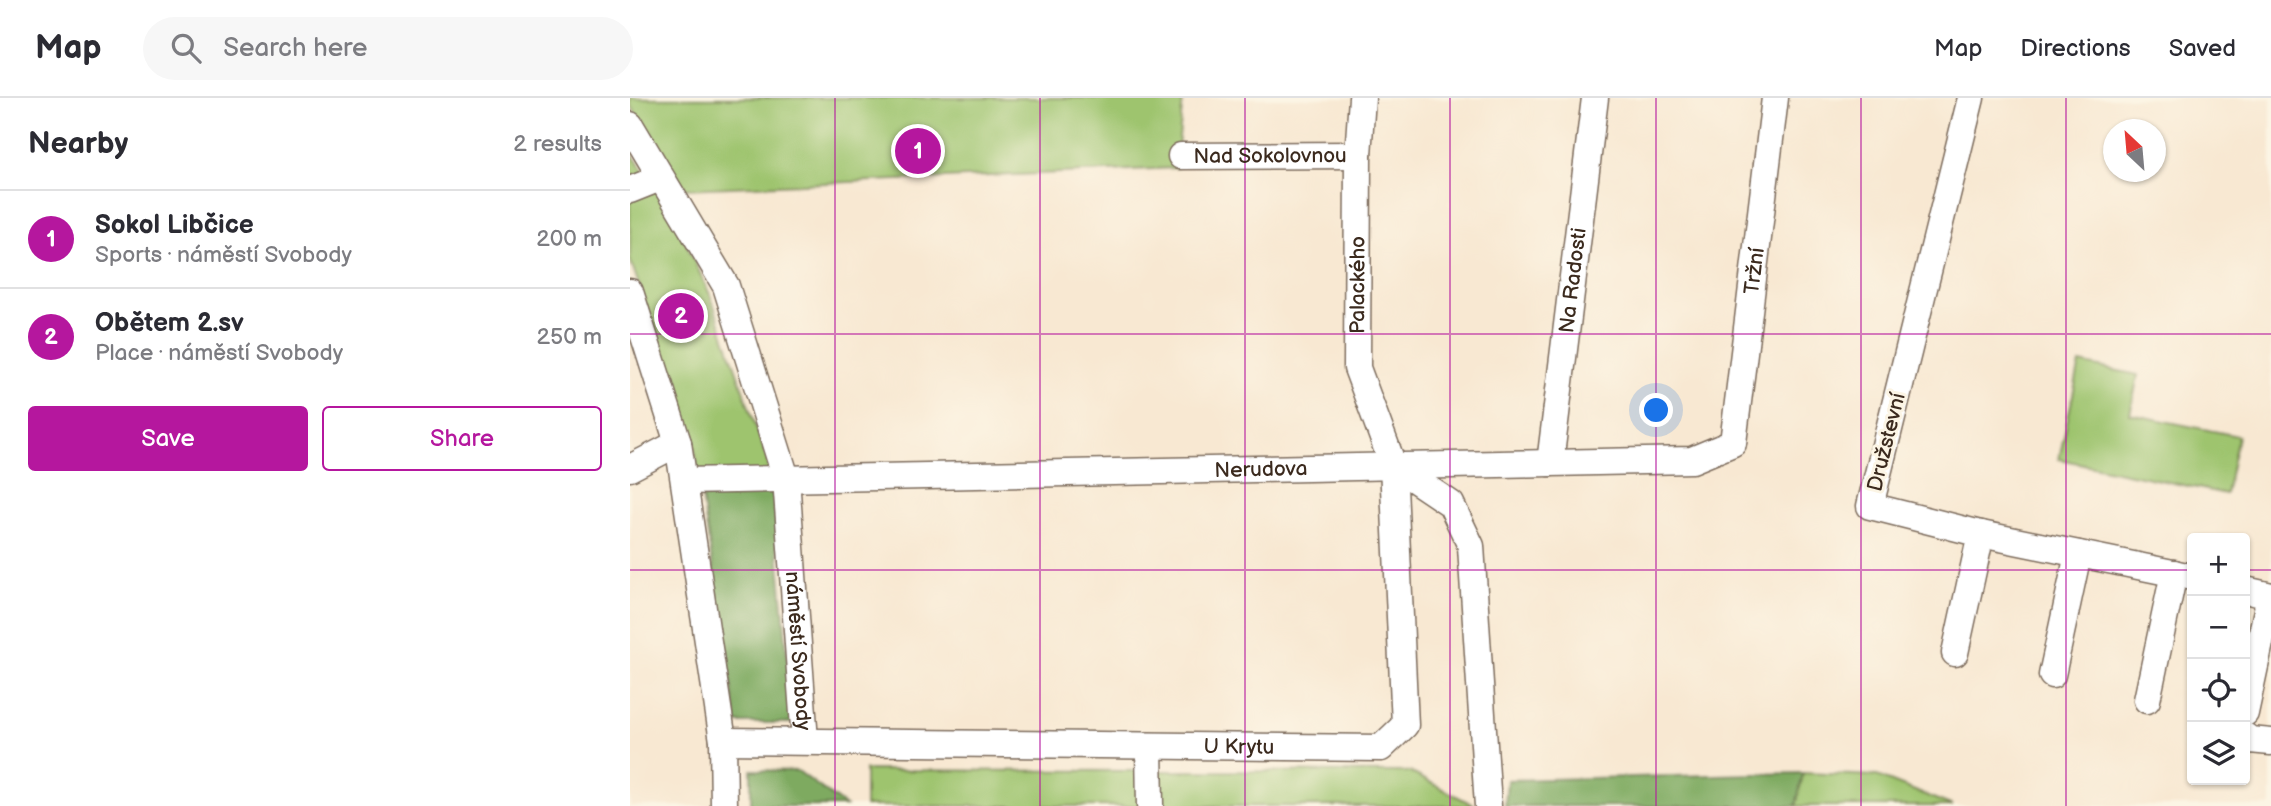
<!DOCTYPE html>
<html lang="en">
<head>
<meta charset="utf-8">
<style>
  body { margin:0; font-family:"Balsamiq Sans",sans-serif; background:#f7f7f7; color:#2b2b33 }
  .controls { position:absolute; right:21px; bottom:21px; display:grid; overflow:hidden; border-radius:7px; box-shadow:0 2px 5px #0004 }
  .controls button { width:63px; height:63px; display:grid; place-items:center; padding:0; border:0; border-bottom:2px solid #e1e1e2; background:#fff; color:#2b2b33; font:35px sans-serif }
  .compass { position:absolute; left:1473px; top:21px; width:63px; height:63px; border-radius:50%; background:#fff; box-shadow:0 2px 5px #0004; rotate:334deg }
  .you { position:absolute; left:1027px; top:313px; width:24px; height:24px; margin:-18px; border:5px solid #fff; border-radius:50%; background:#1a73e8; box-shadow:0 0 0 10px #1a73e833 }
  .badge { display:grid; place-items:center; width:46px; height:46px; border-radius:50%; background:#b5179e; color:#fff; font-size:23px; font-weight:700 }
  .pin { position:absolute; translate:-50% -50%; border:4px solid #fff; box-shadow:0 2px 7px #0006 }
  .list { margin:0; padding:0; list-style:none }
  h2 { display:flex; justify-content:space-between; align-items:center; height:91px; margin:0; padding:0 28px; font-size:30px }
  h2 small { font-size:23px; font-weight:400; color:#7c7c81 }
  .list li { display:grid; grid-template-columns:46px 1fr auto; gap:21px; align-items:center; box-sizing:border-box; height:98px; padding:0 28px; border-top:2px solid #e1e1e2 }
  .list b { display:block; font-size:26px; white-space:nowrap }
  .list p { margin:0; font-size:23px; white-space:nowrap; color:#7c7c81 }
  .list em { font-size:23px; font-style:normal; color:#7c7c81 }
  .actions { display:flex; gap:14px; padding:21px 28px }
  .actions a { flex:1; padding:16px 0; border:2px solid #b5179e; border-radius:7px; text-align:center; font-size:24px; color:#b5179e }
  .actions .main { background:#b5179e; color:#fff }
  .icon { flex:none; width:38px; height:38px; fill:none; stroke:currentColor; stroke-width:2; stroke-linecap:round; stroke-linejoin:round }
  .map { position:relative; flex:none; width:1641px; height:708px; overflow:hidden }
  header { display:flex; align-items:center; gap:42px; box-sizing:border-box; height:98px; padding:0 35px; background:#fff; border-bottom:2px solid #e1e1e2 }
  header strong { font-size:33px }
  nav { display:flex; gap:38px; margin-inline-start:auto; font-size:24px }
  .search { width:490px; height:63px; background:#f7f7f7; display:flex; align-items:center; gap:18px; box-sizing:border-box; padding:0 24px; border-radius:38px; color:#7c7c81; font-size:26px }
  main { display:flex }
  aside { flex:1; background:#fff }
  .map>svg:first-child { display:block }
  .green { fill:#9ec46e; stroke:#6c7746; stroke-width:2 }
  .forest { fill:#7eaa61; stroke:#5c6a40; stroke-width:2 }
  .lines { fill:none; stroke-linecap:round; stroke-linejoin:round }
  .minor-casing { stroke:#7d6c5d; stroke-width:29 }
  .minor { stroke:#fff; stroke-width:26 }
  .grid { fill:none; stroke:#b5179e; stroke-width:2; stroke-opacity:0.55 }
  .labels { text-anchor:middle; stroke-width:6; stroke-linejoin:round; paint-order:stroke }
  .street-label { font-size:21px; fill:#3b2a1e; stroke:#fcf5e5 }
</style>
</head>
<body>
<header>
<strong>Map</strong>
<div class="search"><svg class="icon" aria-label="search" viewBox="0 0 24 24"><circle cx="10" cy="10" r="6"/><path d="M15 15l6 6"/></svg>Search here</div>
<nav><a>Map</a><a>Directions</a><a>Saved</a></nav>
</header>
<main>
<aside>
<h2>Nearby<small>2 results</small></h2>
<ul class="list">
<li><span class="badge">1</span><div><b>Sokol Libčice</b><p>Sports · náměstí Svobody</p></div><em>200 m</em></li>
<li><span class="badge">2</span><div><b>Obětem 2.sv</b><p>Place · náměstí Svobody</p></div><em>250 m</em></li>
</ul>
<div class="actions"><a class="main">Save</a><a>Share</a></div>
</aside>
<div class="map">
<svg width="1641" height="708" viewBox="0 0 1641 708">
  <rect width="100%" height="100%" fill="#fcf5e5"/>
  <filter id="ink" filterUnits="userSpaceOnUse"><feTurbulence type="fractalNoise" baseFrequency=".0143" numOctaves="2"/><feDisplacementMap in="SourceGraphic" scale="14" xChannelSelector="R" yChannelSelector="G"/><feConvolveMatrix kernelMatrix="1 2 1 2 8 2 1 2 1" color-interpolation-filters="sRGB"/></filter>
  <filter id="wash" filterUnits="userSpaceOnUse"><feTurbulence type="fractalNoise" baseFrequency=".00686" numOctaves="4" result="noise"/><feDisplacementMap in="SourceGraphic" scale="28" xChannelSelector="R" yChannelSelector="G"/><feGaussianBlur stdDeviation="1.57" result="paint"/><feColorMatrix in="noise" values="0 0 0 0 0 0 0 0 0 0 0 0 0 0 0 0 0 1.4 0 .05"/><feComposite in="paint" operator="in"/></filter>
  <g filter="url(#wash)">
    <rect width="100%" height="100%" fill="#f8e8d2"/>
    <g class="green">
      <path d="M0 0H553L546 70 55 91 0 6Z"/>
      <path d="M0 53 41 113 81 199 137 361 143 393 107 625 64 347 0 161Z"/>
      <path d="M1450 265 1508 277 1500 316 1608 338 1596 396 1429 361Z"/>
      <path d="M235 672 780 674 846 708H235Z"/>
      <path d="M1173 675 1247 678 1323 708H1166Z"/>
    </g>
    <g class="forest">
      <path d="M143 393 163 625H107L72 399Z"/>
      <path d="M121 672 168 673 215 708H121Z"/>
      <path d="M1173 675 1166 708H875L877 682Z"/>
    </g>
  </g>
  <g filter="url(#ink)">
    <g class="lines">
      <g class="minor-casing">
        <g id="minor">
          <path d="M1341 0 1240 408 1351 436 1562 479"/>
          <path id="s1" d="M0 27 96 188 156 380 175 643"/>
          <path id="s2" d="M551 58 728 57"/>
          <path d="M0 92 30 80"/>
          <path d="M0 194 48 345 93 643 94 708"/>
          <path id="s3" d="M920 365 965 0"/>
          <path d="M763 367 821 406 841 448 858 708"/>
          <path d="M0 370 48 345"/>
          <path id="s4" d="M55 383 1062 362 1103 345 1145 0"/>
          <path d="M1615 492 1641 498"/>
          <path d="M1325 555 1351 436"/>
          <path d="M1422 577 1448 456"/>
          <path d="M1517 602 1544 475"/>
          <path d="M1615 615 1640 498"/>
          <path d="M1615 638 1620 642 1641 644"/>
          <path id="s5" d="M93 643 751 650 775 627 763 367 727 270 728 57 732 0"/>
          <path d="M519 648 520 708"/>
        </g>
      </g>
      <use href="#minor" class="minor"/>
    </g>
  </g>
  <path class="grid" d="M205 0V708M410 0V708M615 0V708M820 0V708M1026 0V708M1231 0V708M1436 0V708M0 236H1641M0 472H1562M1615 472H1641"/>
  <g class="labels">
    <g class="street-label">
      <text dy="7" stroke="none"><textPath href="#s2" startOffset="89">Nad Sokolovnou</textPath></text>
      <text dy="7" stroke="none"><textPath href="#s4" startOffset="1225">Tržní</textPath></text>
      <text dy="7" stroke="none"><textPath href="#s3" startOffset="184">Na Radosti</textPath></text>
      <text dy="7" stroke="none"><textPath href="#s5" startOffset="1138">Palackého</textPath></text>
      <text transform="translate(1256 344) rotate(-76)" y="7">Družstevní</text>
      <text dy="7" stroke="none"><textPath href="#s4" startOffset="576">Nerudova</textPath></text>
      <text dy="7" stroke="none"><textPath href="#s1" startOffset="562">náměstí Svobody</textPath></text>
      <text dy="7" stroke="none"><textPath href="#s5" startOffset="516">U Krytu</textPath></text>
    </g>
  </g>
</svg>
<div class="controls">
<button>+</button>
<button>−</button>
<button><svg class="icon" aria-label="locate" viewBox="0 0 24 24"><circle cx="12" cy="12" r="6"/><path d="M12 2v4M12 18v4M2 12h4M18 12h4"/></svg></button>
<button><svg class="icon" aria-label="layers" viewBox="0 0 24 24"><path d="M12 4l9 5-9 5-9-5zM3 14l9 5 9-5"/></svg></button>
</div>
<svg class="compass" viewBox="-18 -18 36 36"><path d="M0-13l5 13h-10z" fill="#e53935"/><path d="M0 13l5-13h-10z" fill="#7c7c81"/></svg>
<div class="you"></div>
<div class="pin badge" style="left:288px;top:53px">1</div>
<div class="pin badge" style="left:51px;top:218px">2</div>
</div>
</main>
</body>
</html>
